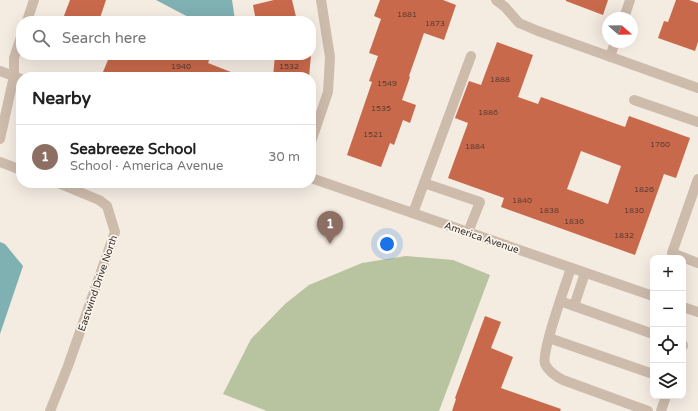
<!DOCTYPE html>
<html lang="en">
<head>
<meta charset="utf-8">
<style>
  body { margin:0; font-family:"Varela Round",sans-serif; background:#f2f2f2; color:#222 }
  .controls { position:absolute; right:12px; bottom:12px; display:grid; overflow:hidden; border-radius:8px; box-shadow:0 4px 16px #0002 }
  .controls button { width:36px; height:36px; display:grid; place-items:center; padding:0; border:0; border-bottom:1px solid #e0e0e0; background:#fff; color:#222; font:20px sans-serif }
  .compass { position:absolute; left:602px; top:12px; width:36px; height:36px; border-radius:50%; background:#fff; box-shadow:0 4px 16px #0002; rotate:110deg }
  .you { position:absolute; left:387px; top:244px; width:14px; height:14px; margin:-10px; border:3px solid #fff; border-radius:50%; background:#1a73e8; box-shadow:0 0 0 6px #1a73e833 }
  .badge { display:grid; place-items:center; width:26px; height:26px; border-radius:50%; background:#ea580c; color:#fff; font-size:13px; font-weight:700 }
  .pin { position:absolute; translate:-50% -33px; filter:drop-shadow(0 1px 2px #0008) }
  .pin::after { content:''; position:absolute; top:21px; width:14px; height:12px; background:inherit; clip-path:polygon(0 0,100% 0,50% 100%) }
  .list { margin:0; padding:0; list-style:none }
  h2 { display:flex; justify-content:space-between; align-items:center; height:52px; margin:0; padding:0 16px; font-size:17px }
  h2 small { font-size:13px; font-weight:400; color:#767676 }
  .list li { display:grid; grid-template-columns:26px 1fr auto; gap:12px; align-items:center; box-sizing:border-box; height:64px; padding:0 16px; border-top:1px solid #e0e0e0 }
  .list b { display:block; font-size:15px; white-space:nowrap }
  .list p { margin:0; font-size:13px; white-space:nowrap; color:#767676 }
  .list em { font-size:13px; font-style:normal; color:#767676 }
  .icon { flex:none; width:22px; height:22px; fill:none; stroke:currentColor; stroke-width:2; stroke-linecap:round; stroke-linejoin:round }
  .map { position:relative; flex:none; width:698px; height:411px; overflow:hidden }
  .search { position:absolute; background:#fff; box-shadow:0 4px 16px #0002; left:16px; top:16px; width:300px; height:44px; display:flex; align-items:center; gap:10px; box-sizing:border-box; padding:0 14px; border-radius:16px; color:#767676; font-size:15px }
  .panel { position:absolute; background:#fff; box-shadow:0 4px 16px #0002; left:16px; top:72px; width:300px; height:116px; border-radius:16px }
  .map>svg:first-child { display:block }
  .green { fill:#b8c4a0 }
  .water { fill:#7fb0b2 }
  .building { fill:#c8694b; fill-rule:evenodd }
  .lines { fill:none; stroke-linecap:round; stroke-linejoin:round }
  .minor { stroke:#cdbbac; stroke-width:10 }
  .labels { text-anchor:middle; stroke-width:3.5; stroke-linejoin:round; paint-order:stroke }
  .number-label { font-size:8px; fill:#5e3e33 }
  .street-label { font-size:10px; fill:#3b302b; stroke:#fbf5ee }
</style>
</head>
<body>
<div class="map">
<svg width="698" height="411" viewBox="0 0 698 411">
  <rect width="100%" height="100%" fill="#f4ebe1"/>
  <path class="green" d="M406 256 453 260 490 275 439 411H267L223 394 251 339 285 304 309 285 362 263Z"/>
  <g class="water">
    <path d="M156 0H232L235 20 196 21Z"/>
    <path d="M0 242 5 244 23 266 0 334Z"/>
  </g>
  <g class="building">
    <path d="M70 0H106L99 21H62Z"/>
    <path d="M274 0H292L297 21H256L253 5Z"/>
    <path d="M380 0H443L456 5 444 40 424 33 409 76 410 77 402 100 416 105 410 123 403 120 394 145 390 143 381 167 347 155 372 82 369 81 378 56 369 53 381 19 374 16Z"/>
    <path d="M566 0H608L603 15 566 1Z"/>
    <path d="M676 0H689L698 3V42L695 51 658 38 664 21 668 22Z"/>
    <path d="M497 42 533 55 518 97 538 104 541 97 625 127 629 116 690 138 676 178 664 174 635 255 501 207 504 198 448 178 468 123 455 118 469 81 481 85ZM581 151 621 166 608 204 567 189Z"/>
    <path d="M110 55H211L208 63 241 76V77H117L103 72Z"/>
    <path d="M275 55H311L309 77H273Z"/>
    <path d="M485 316 501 322 491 348 513 357 501 388 561 409 560 411H452L456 399 455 398Z"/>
  </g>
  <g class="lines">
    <g class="minor">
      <path d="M496 0 505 7 519 23 538 31 698 88"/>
      <path d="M624 18 630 0"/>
      <path d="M27 21 34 0"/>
      <path d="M610 57 615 42"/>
      <path d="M0 71 21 79"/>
      <path d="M634 100 698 122"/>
      <path d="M0 139 14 76V58L21 37"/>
      <path d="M311 142 328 92 330 57 321 0"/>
      <path d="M0 162 21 170"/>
      <path d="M311 178 653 296"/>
      <path d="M698 179 672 253 698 263"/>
      <path d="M424 183 480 202 468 232"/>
      <path d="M413 213 471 56"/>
      <path d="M571 268C566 284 541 352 545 364 549 372 555 376 563 380L648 411"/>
      <path d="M560 301 653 334"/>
      <path d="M574 306 585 273"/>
      <path d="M683 307 698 312"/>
      <path d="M549 338 653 374"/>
      <path d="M683 345V346"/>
      <path d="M50 411 68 366 115 232 107 206 99 200 58 183"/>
      <path d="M661 411 666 396"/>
    </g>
  </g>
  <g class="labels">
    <g class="number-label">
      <text x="407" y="17">1881</text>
      <text x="435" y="26">1873</text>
      <text x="181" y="69">1940</text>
      <text x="289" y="69">1532</text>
      <text x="500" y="82">1888</text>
      <text x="387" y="86">1549</text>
      <text x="381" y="111">1535</text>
      <text x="488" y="115">1886</text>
      <text x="373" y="137">1521</text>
      <text x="660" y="147">1760</text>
      <text x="475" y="149">1884</text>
      <text x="644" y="192">1826</text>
      <text x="522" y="203">1840</text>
      <text x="549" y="213">1838</text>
      <text x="634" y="213">1830</text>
      <text x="574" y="224">1836</text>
      <text x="624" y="238">1832</text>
    </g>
    <g class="street-label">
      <text transform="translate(482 237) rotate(19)" y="4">America Avenue</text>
      <text transform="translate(97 283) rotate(-71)" y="4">Eastwind Drive North</text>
    </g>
  </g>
</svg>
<div class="controls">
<button>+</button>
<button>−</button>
<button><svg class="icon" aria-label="locate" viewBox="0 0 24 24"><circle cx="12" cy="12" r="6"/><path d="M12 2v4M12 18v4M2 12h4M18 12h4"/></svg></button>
<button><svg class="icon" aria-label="layers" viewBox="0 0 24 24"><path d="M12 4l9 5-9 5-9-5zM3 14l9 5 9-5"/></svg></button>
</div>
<svg class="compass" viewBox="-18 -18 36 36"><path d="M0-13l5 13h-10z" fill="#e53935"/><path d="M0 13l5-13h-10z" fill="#767676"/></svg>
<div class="you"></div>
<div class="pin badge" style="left:330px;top:244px;background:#8d6e63">1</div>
<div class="search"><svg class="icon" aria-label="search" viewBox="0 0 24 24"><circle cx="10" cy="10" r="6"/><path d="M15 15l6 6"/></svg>Search here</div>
<section class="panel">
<h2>Nearby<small></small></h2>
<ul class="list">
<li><span class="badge" style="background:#8d6e63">1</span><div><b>Seabreeze School</b><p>School · America Avenue</p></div><em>30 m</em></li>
</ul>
</section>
</div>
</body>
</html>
